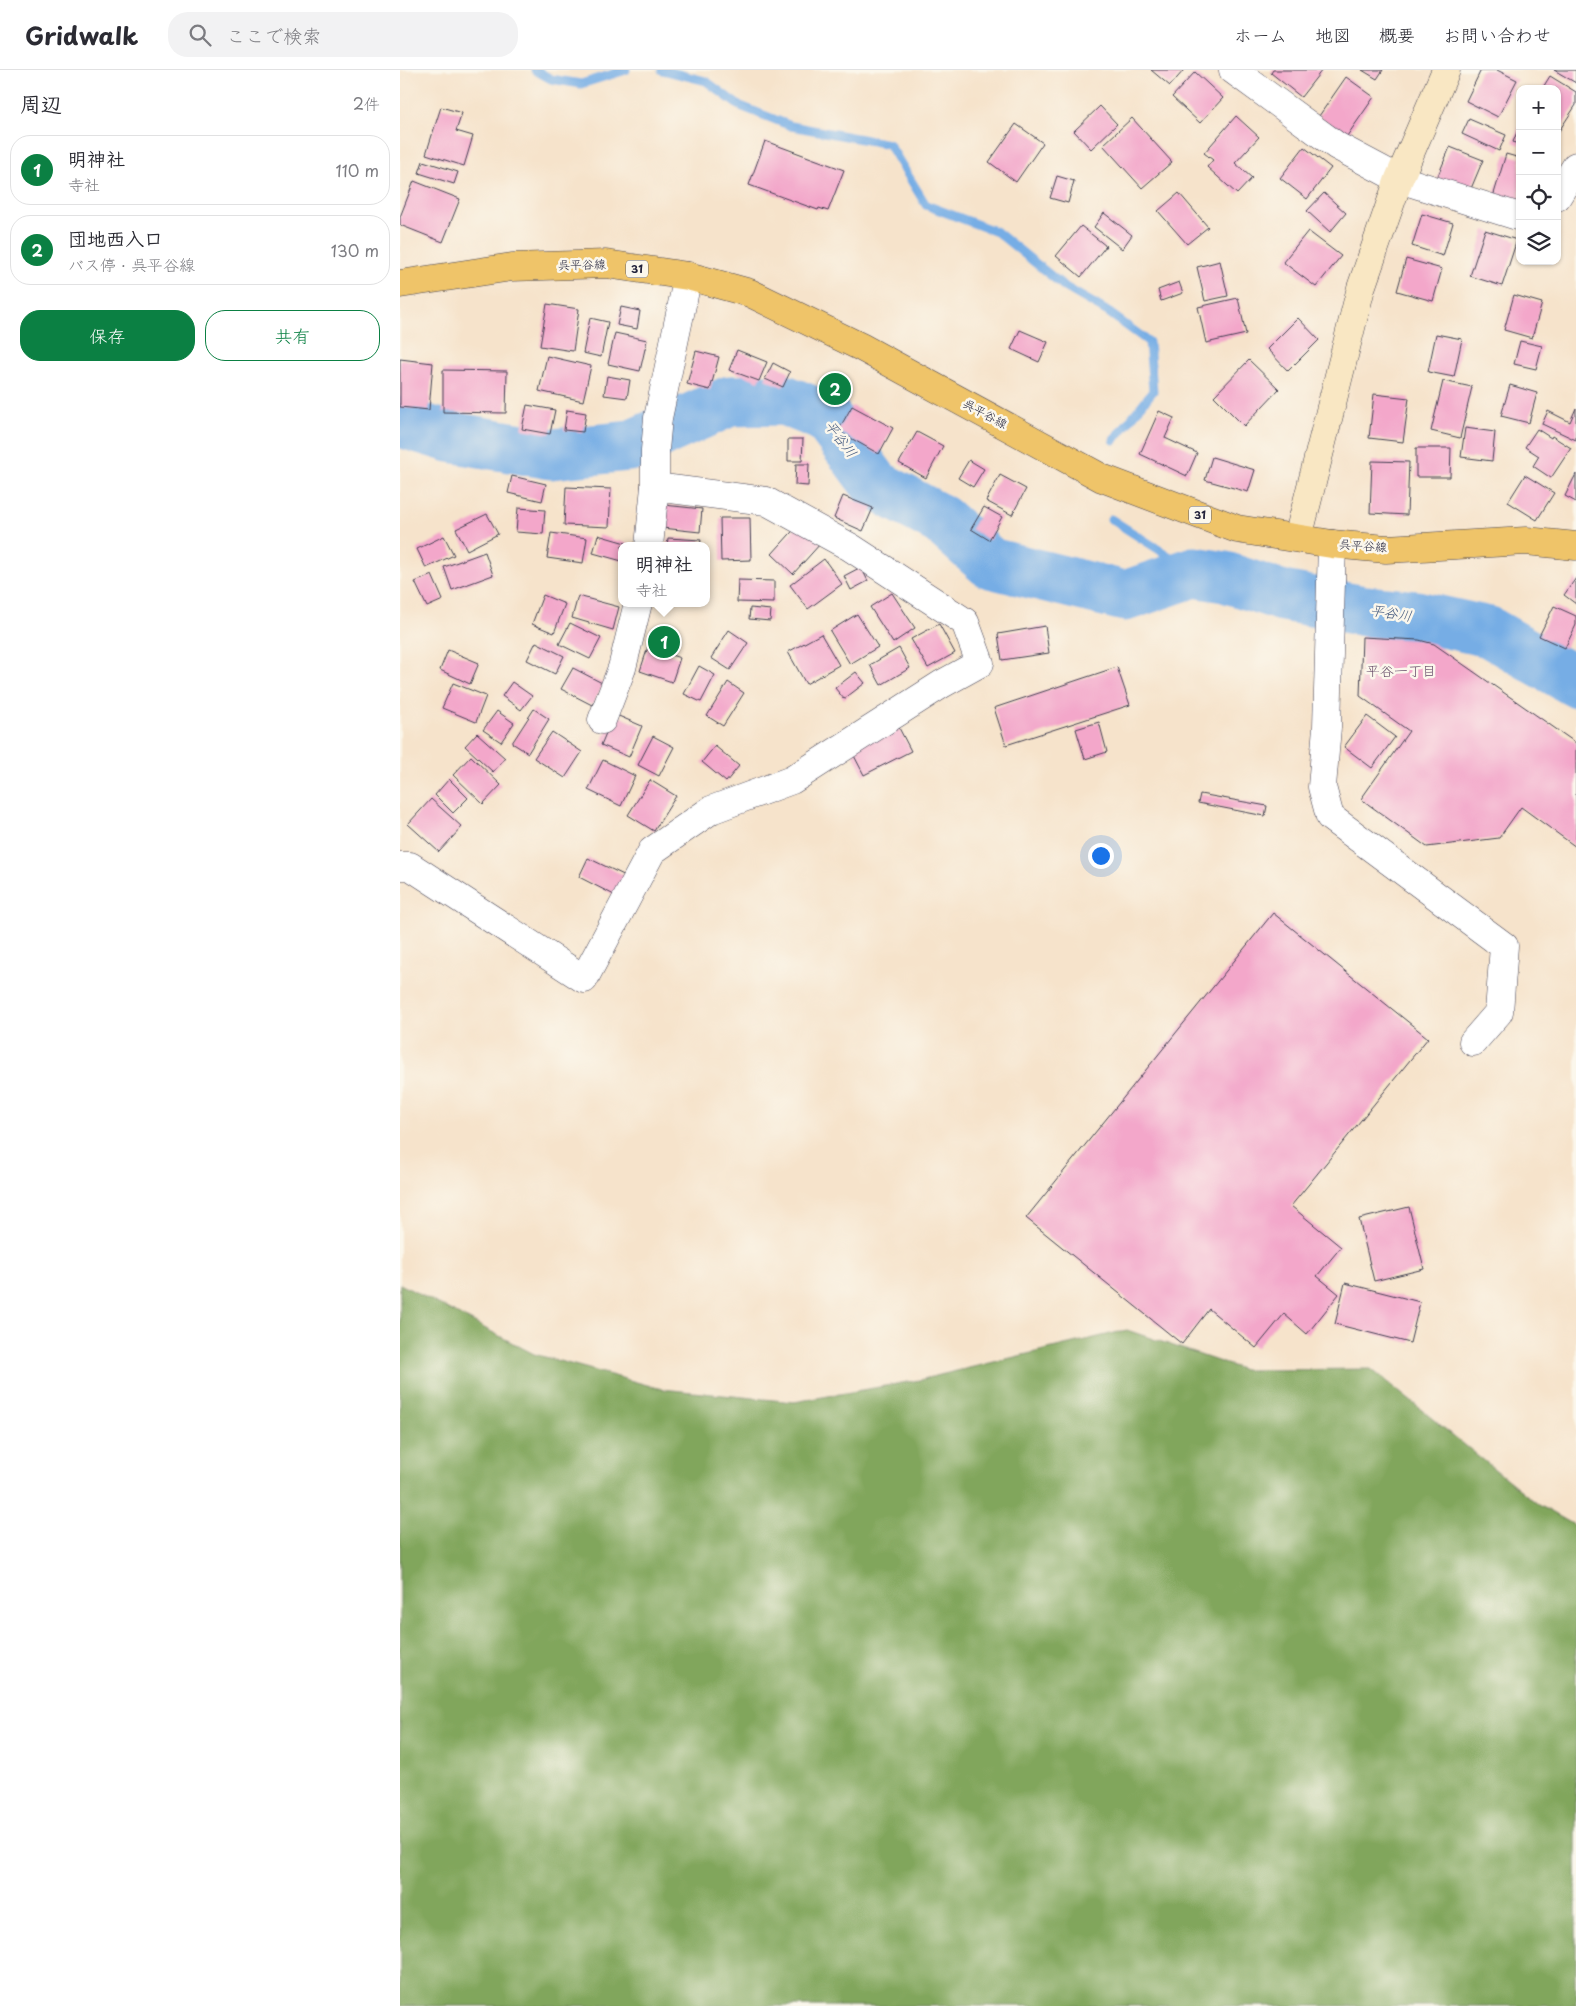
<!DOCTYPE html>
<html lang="ja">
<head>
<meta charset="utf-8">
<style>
  body { margin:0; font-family:"Playpen Sans","Klee One",sans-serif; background:#f2f2f3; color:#2b2b33 }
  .controls { position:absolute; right:15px; top:15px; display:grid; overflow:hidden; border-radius:10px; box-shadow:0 1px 4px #0004 }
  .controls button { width:45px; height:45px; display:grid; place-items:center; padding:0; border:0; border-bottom:1px solid #e1e1e2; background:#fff; color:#2b2b33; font:25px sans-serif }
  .you { position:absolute; left:700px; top:785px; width:18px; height:18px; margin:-12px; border:4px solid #fff; border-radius:50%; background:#1a73e8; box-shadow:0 0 0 8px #1a73e833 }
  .badge { display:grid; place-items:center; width:32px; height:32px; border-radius:50%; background:#0b8043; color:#fff; font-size:16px; font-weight:700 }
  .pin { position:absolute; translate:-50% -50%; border:2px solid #fff; box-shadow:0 1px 5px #0006 }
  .popup { position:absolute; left:218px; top:472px; width:92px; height:65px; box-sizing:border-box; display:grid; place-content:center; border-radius:10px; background:#fff; filter:drop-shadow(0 1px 4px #0005); font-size:16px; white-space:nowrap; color:#7c7c81 }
  .popup b { font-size:19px; color:#2b2b33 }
  .popup::after { content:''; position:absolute; left:50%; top:100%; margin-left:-10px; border:10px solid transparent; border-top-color:#fff }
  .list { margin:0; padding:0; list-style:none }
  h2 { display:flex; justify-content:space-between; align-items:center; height:65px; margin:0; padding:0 20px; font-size:21px }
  h2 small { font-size:16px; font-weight:400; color:#7c7c81 }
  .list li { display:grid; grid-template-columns:32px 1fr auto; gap:15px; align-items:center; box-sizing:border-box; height:70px; margin:0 10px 10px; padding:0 10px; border:1px solid #e1e1e2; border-radius:20px }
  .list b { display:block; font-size:19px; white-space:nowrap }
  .list p { margin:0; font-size:16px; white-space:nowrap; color:#7c7c81 }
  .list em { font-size:16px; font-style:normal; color:#7c7c81 }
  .actions { display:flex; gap:10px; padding:15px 20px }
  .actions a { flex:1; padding:11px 0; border:1px solid #0b8043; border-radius:20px; text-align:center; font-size:18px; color:#0b8043 }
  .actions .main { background:#0b8043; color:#fff }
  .icon { flex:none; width:28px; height:28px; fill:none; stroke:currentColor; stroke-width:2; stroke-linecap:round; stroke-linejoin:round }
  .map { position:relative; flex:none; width:1176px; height:1936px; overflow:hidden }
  header { display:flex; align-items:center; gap:30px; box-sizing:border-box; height:70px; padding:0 25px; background:#fff; border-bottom:1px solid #e1e1e2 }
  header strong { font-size:24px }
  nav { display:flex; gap:28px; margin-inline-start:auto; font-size:18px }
  .search { width:350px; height:45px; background:#f2f2f3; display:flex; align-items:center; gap:12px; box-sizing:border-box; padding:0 18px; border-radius:20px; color:#7c7c81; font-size:19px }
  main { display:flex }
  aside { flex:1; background:#fff }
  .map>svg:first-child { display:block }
  .forest { fill:#81a65b; stroke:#52644b }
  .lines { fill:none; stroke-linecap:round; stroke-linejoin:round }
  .stream { stroke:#76ade5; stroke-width:9 }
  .river { stroke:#76ade5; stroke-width:51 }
  .building { fill:#f3a7ca }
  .street-casing { stroke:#423f51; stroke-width:29 }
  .secondary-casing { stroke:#423f51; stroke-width:29 }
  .primary-casing { stroke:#423f51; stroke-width:29 }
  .street { stroke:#fff; stroke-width:28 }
  .secondary { stroke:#f9e7c3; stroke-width:28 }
  .primary { stroke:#efc469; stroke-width:28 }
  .labels { text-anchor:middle; stroke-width:5; stroke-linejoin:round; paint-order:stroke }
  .shield { fill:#fbf7ec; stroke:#636270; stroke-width:1 }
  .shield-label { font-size:11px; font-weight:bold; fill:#22223b }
  .street-label { font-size:12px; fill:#22223b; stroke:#fbf7ec }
  .water-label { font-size:14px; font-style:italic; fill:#445a7f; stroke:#fbf7ec }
  .neighbourhood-label { font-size:14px; fill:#6b516d; stroke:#fbf7ec }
</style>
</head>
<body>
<header>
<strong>Gridwalk</strong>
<div class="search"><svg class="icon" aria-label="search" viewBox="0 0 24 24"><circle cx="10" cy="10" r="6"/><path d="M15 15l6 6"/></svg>ここで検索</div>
<nav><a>ホーム</a><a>地図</a><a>概要</a><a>お問い合わせ</a></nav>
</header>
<main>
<aside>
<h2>周辺<small>2件</small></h2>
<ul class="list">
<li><span class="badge">1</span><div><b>明神社</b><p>寺社</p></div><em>110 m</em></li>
<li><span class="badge">2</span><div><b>団地西入口</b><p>バス停 · 呉平谷線</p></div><em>130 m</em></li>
</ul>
<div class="actions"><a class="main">保存</a><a>共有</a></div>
</aside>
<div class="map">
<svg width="1176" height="1936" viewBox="0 0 1176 1936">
  <rect width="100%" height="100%" fill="#fbf7ec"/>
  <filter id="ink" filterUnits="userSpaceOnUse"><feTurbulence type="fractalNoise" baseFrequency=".02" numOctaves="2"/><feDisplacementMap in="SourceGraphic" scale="10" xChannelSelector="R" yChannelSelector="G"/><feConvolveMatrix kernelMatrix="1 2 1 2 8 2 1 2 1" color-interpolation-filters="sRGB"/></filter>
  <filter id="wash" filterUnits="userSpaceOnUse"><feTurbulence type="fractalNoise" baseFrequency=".0096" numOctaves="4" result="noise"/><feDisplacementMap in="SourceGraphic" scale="20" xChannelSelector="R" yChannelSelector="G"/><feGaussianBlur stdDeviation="1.12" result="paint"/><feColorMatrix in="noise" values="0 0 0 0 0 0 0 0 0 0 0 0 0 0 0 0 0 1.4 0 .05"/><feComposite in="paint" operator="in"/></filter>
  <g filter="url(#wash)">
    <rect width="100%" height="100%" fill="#f6e3cb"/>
    <path class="forest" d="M0 1214 134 1284 262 1319 394 1332 519 1310 727 1260 844 1300 971 1299 1139 1435 1176 1456V1936H0Z"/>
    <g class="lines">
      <g class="stream">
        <path d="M135 0 151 9 181 14 226 0"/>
        <path d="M262 0 306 11 338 35 391 56 489 74 526 135 597 162 665 217 708 242 749 272 753 321 714 370"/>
        <path d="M711 449 794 502"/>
      </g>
      <path class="river" d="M0 352 50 367 152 384 230 376 330 331 384 330 426 347 476 415 541 450 590 493 725 526 794 502 825 507 883 526 965 541 1016 546 1089 562 1176 612"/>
    </g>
    <g id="blocks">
      <g class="building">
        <path d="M751 0H784L770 16Z"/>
        <path d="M873 0H922L901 27 871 3Z"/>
        <path d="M962 0H983L977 9Z"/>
        <path d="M1081 0H1097L1117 10 1098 47 1066 31Z"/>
        <path d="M1154 0H1176V13Z"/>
        <path d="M795 2 823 28 800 53 772 27Z"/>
        <path d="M1150 6 1176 22V35L1157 64V19H1142Z"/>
        <path d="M946 7 974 27 947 66 919 46Z"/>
        <path d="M700 36 717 54 691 79 674 61Z"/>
        <path d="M41 37 62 43 56 61 73 66 64 96 26 84Z"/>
        <path d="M836 46 859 67 835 93 852 108 837 124 807 97 813 90 804 83Z"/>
        <path d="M732 48 772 92 742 118 703 75Z"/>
        <path d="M1069 49 1106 65 1099 81 1062 64Z"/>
        <path d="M616 54 643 73 616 112 589 92Z"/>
        <path d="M1120 55V75L1113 72Z"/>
        <path d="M365 71 444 100 428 141 419 138 418 140 349 115Z"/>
        <path d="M904 77 931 98 907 129 880 108Z"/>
        <path d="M1050 77 1083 90 1070 121 1037 108Z"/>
        <path d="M1106 84 1120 88V135L1093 127Z"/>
        <path d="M23 91 58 102 54 114 19 103Z"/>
        <path d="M657 106 674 111 668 133 650 128Z"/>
        <path d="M14 111 60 129 43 172 0 155V147Z"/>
        <path d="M779 123 808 157 787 174 758 141Z"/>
        <path d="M924 123 946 143 930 162 907 141Z"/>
        <path d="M704 143 732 165 722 179 694 157Z"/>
        <path d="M1022 144 1053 153 1043 186 1012 176Z"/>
        <path d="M681 156 706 176 681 207 656 186Z"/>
        <path d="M1085 160 1117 170 1102 216 1070 206Z"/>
        <path d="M908 161 941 186 916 217 883 192Z"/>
        <path d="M1006 189 1042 199 1033 231 997 221Z"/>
        <path d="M820 191 828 226 805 231 797 197Z"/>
        <path d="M779 212 783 223 761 231 758 220Z"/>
        <path d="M1114 225 1142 233 1132 268 1104 260Z"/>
        <path d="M838 228 846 264 806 273 798 237Z"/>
        <path d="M147 234 179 239 173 281 140 276Z"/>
        <path d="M221 237 240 241 237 259 217 255Z"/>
        <path d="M190 248 208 252 201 287 183 283Z"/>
        <path d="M898 248 919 270 888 301 867 279Z"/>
        <path d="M620 260 648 272 639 292 611 279Z"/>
        <path d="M215 263 247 270 240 301 208 294Z"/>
        <path d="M1036 264 1062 269 1054 307 1028 302Z"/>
        <path d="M1120 271 1142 276 1136 299 1114 294Z"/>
        <path d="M337 280 367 292 359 311 329 300Z"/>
        <path d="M296 281 319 287 310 320 287 314Z"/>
        <path d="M147 286 191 296 183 331 139 321Z"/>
        <path d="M0 289 33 293 29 340 0 337Z"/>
        <path d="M849 290 879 319 844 356 814 326Z"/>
        <path d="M373 293 390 302 383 317 365 309Z"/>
        <path d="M43 300 107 301 106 343 43 342Z"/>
        <path d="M207 306 230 310 227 328 204 325Z"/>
        <path d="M1043 311 1072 317 1060 368 1031 361Z"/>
        <path d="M1110 315 1137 323 1129 353 1101 346Z"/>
        <path d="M974 324 1009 328 1003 372 969 368Z"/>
        <path d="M127 335 155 340 150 364 122 359Z"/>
        <path d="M452 336 493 358 479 384 438 361Z"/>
        <path d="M1176 338V370L1142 354 1148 341 1170 352Z"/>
        <path d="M167 340 186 343 183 362 164 360Z"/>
        <path d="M759 341 774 348 765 368 797 383 787 406 740 384Z"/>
        <path d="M1065 358 1095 362 1092 391 1061 387Z"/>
        <path d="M1137 359 1151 368 1152 366 1171 378 1151 408 1133 396 1139 386 1125 377Z"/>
        <path d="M517 362 543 376 526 408 499 393Z"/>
        <path d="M388 369H403L402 391H388Z"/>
        <path d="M1016 378H1051L1050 407H1016Z"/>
        <path d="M812 387 855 400 848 422 805 410Z"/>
        <path d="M569 390 584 399 573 417 558 408Z"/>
        <path d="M972 391 1009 392 1007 445 970 443Z"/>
        <path d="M396 394H409L408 416 395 415Z"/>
        <path d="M1176 404V432L1165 426Z"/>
        <path d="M600 405 626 419 612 445 586 431Z"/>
        <path d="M1125 405 1154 423 1137 450 1108 432Z"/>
        <path d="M112 406 146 414 142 431 108 423Z"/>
        <path d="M166 417 211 419 209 457 164 455Z"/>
        <path d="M443 426 473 438 463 461 434 448Z"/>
        <path d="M264 435 302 439 300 462 262 458Z"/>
        <path d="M584 437 602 447 589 470 571 459Z"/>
        <path d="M118 438 145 440 143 464 116 462Z"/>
        <path d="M87 444 98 464 67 480 56 459Z"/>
        <path d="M320 448H350L351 490 321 491Z"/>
        <path d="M399 454 421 473 393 504 372 484Z"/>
        <path d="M151 463 187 468 183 493 147 488Z"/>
        <path d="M198 465 229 474 228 476H222V491L193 483Z"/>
        <path d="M44 466 54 485 26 498 17 479Z"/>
        <path d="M268 468 301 470 300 476H267Z"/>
        <path d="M85 482 93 505 52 520 44 497Z"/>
        <path d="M424 489 442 514 408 539 390 515Z"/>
        <path d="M461 497 468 511 451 520 444 506Z"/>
        <path d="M32 505 43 530 27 537 15 512Z"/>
        <path d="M1176 508V534L1164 525Z"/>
        <path d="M338 510 374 511V533L337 532Z"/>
        <path d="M492 523 515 558 493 573 470 537Z"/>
        <path d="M143 525 165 534 154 563 132 554Z"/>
        <path d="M178 526 219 537 213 560 172 548Z"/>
        <path d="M1154 536 1176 546V555L1165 578 1139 566Z"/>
        <path d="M350 538 371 540 370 551 349 549Z"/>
        <path d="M457 544 478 577 450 594 430 561Z"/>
        <path d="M170 553 201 568 190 589 159 574Z"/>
        <path d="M539 554 555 583 528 598 511 569Z"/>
        <path d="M645 556 649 583 602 590 598 564Z"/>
        <path d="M329 560 348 573 330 600 311 588Z"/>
        <path d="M421 564 439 595 406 614 388 582Z"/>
        <path d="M962 567 1019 570 1034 574 1176 673V777L1121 737 1099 768 1027 777 961 729 1009 661 960 626Z"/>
        <path d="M136 572 164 586 155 604 127 590Z"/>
        <path d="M248 577 280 588 272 612 240 601Z"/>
        <path d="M499 578 510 598 481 615 470 595Z"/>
        <path d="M48 580 79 593 70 614 40 600Z"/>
        <path d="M299 596 315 605 301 632 284 624Z"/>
        <path d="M717 597 730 635 606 675 594 638Z"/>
        <path d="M173 598 204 614 192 635 161 619Z"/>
        <path d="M456 602 465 613 444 629 435 618Z"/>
        <path d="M112 612 132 626 121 640 102 626Z"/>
        <path d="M328 612 344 623 323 656 307 646Z"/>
        <path d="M53 613 86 626 76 652 42 638Z"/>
        <path d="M134 639 149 649 128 683 112 673Z"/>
        <path d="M97 641 114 653 101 672 83 660Z"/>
        <path d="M214 644 242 656 229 687 201 675Z"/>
        <path d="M967 646 995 667 972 698 944 677Z"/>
        <path d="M699 652 707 682 685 689 676 659Z"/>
        <path d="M497 654 511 681 464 705 450 678Z"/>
        <path d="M152 662 182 682 165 708 134 688Z"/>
        <path d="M77 663 105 688 93 702 65 676Z"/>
        <path d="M253 666 274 677 259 706 238 695Z"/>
        <path d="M315 676 339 696 326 712 302 692Z"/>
        <path d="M71 686 101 715 83 734 53 705Z"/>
        <path d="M203 690 235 706 221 736 188 720Z"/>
        <path d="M49 709 68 728 53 743 35 725Z"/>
        <path d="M250 710 276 726 254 761 228 745Z"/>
        <path d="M800 724 867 736 865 746 798 733Z"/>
        <path d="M31 729 62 757 39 782 8 754Z"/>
        <path d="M188 788 230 808 220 828 179 807Z"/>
        <path d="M873 843 1028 968 891 1136 941 1177 917 1206 939 1224 907 1264 884 1244 856 1278 809 1239 782 1274 626 1148Z"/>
        <path d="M1009 1137 1024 1199 974 1211 959 1149Z"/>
        <path d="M945 1213 1020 1232 1010 1273 935 1254Z"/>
      </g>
    </g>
  </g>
  <g filter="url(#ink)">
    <use href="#blocks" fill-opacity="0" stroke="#423f51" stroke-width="1"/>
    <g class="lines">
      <g class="street-casing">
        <g id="street">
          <path d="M833 0 937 76 999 109 1120 147"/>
          <path d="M1157 127 1176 96"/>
          <path d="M932 474 927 657 922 717 930 747 1104 876 1099 942 1073 972"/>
          <path d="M249 476 255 417V380L258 348 288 206"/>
          <path d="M202 650 222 598 238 533"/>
          <path d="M0 796H10L184 909 252 781 311 740 392 710 542 614 580 593 565 552 450 477 366 431 255 417"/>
        </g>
      </g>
      <g class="secondary-casing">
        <path id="secondary" d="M898 468 961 218 999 109 1046 0"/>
      </g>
      <g class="primary-casing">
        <path id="primary" d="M0 214 112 197 206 194 288 206 350 223 461 277 702 408 837 459 932 474 986 479 1126 471 1176 476"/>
      </g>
      <use href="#street" class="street"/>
      <use href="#secondary" class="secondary"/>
      <use href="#primary" class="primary"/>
    </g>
  </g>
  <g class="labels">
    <g class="shield">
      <rect x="226" y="190.5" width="22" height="17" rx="4"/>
      <rect x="789" y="436.5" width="22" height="17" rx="4"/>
    </g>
    <g class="shield-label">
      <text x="237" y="203">31</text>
      <text x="800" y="449">31</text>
    </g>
    <g class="street-label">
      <text transform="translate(182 195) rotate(-1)" y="4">呉平谷線</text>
      <text transform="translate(585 344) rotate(28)" y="4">呉平谷線</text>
      <text transform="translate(963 476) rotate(4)" y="4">呉平谷線</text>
    </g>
    <g class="water-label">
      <text transform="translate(441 369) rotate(53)" y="5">平谷川</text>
      <text transform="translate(991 543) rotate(9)" y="5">平谷川</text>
    </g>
    <g class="neighbourhood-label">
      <text x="1001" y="606">平谷一丁目</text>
    </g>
  </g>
</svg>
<div class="controls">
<button>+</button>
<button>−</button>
<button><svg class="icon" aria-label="locate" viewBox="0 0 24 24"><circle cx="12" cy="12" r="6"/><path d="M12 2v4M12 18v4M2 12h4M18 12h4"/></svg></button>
<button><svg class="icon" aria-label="layers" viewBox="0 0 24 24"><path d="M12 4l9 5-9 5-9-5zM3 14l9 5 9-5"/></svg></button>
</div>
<div class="you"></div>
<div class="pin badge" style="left:264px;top:572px">1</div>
<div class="popup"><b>明神社</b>寺社</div>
<div class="pin badge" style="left:435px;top:319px">2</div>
</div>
</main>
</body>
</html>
